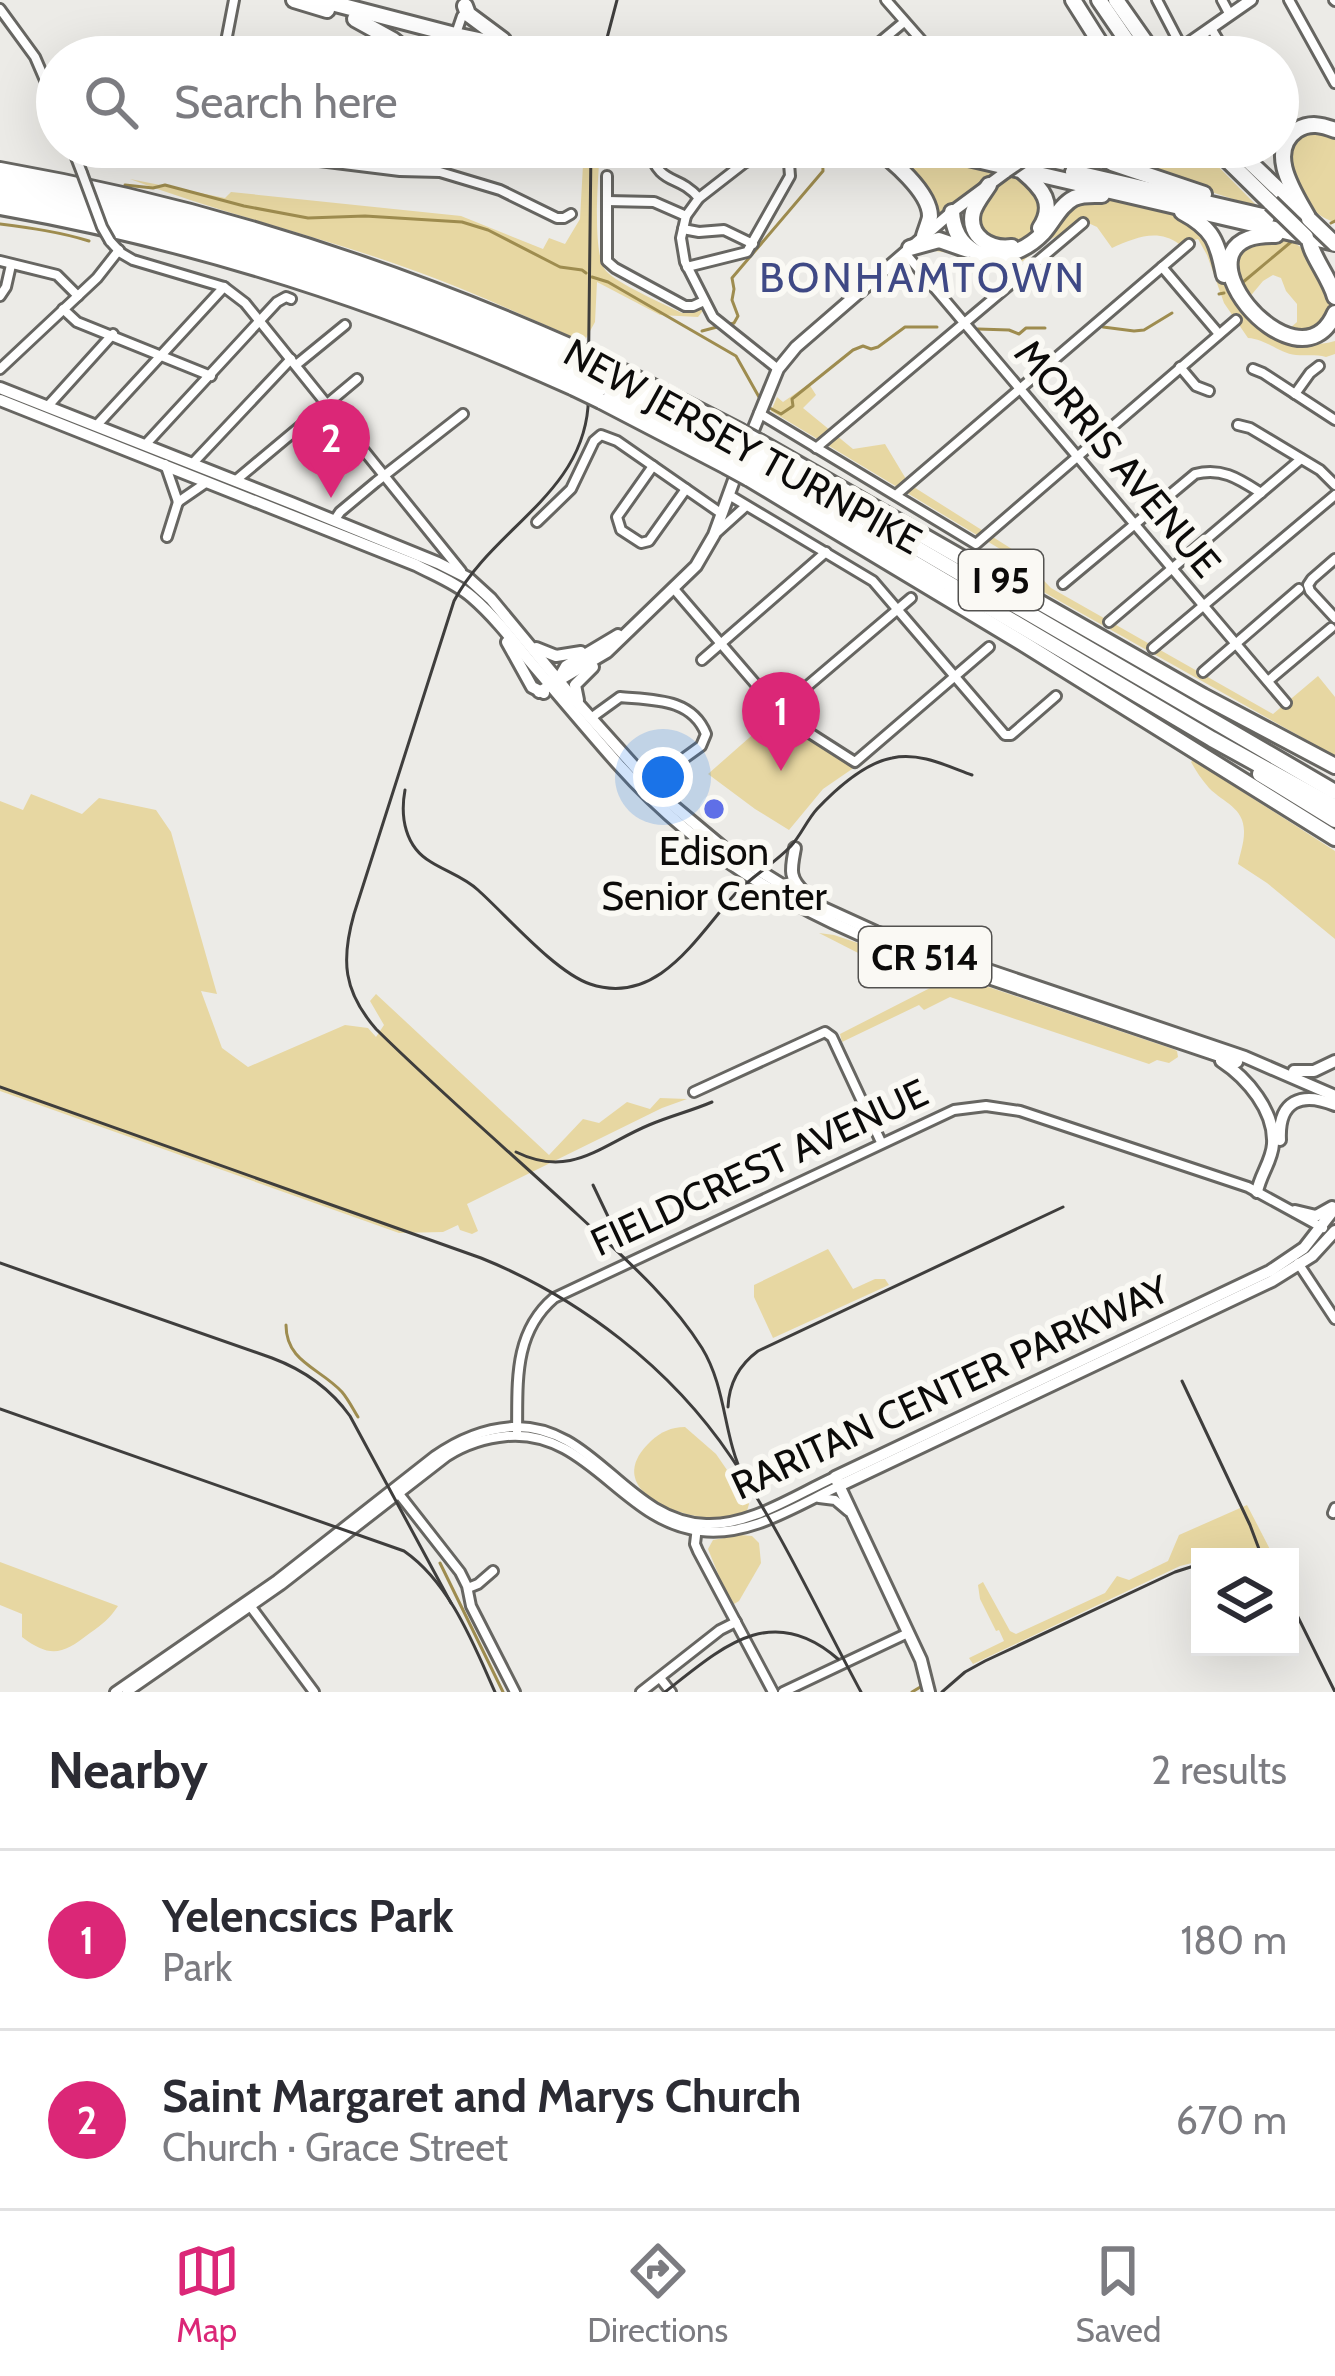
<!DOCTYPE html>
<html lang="en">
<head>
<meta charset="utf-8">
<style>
  body { margin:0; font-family:Cabin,sans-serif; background:#f2f2f3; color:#2b2b33 }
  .controls { position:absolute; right:36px; bottom:36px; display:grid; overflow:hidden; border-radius:0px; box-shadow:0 12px 48px #0002 }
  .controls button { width:108px; height:108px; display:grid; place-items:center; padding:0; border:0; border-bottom:3px solid #e1e1e2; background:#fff; color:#2b2b33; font:60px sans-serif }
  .you { position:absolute; left:663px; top:777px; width:42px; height:42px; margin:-30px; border:9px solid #fff; border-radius:50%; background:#1a73e8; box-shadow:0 0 0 18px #1a73e833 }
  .badge { display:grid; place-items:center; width:78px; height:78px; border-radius:50%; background:#db2777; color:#fff; font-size:39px; font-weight:700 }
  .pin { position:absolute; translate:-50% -99px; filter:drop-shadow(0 3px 6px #0008) }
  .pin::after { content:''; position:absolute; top:63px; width:42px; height:36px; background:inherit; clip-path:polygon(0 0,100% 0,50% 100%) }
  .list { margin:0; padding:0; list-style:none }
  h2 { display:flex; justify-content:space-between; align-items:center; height:156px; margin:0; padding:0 48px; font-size:51px }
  h2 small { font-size:39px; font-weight:400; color:#7c7c81 }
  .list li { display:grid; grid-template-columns:78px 1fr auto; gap:36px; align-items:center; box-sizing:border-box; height:180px; padding:0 48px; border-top:3px solid #e1e1e2 }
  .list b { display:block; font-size:45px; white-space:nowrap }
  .list p { margin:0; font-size:39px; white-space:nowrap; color:#7c7c81 }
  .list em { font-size:39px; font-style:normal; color:#7c7c81 }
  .icon { flex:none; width:66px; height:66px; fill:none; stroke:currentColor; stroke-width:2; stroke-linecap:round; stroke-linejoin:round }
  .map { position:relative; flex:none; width:1335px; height:1692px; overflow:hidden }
  .search { position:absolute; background:#fff; box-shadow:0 12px 48px #0002; left:36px; right:36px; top:36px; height:132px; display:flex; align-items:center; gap:30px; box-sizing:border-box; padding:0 42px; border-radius:66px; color:#7c7c81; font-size:45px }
  .sheet { height:516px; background:#fff }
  nav { display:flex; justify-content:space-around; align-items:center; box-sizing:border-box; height:168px; border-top:3px solid #e1e1e2; background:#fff; font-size:33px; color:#7c7c81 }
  nav a { display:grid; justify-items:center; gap:6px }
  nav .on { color:#db2777 }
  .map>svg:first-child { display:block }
  .green { fill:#e7d7a2 }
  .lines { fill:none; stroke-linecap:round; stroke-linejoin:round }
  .stream { stroke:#9e8c4f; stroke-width:3 }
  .minor-casing { stroke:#676662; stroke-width:14 }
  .major-casing { stroke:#676662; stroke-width:16 }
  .highway-casing { stroke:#676662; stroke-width:20 }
  .minor { stroke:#fff; stroke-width:8 }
  .major { stroke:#fff; stroke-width:10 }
  .highway { stroke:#fff; stroke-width:14 }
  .rail { stroke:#3f3e3d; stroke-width:3 }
  .minor-bridge-casing { stroke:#676662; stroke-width:14; stroke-linecap:butt }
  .major-bridge-casing { stroke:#676662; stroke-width:16; stroke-linecap:butt }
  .highway-bridge-casing { stroke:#676662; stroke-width:20; stroke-linecap:butt }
  .minor-bridge { stroke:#fff; stroke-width:8 }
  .major-bridge { stroke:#fff; stroke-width:10 }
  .highway-bridge { stroke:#fff; stroke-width:14 }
  .poi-dot { fill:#5f6fe7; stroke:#faf9f4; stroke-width:4.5 }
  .labels { text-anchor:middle; stroke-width:12; stroke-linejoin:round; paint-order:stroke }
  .shield { fill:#faf9f4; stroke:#535250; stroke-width:3 }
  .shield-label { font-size:36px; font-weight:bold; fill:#0c0b0a }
  .street-label { font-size:39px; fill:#0c0b0a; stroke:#faf9f4 }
  .poi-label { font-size:39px; fill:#0c0b0a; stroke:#faf9f4 }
  .neighbourhood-label { font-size:42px; letter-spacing:3px; fill:#3f4985; stroke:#faf9f4 }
</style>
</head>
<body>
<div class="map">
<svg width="1335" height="1692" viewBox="0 0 1335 1692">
  <rect width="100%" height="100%" fill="#ecebe7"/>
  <g class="green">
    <path d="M1311 128 1335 136V222C1302 214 1282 167 1295 138Z"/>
    <path d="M584 147H600C599 172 591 253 606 271 618 284 664 304 682 313L705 308 698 317 660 315 597 282 595 322 584 342C530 319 476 293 421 273 325 237 225 215 130 179L225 198 231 192 461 216 543 249 549 238 565 244 580 219Z"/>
    <path d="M878 147H894L997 171 933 221 934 210Z"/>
    <path d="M1122 147H1199L1258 207 1146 171Z"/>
    <path d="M1015 173 1024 178 1045 205C1028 245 1021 250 980 234L978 206 998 186Z"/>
    <path d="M1102 197C1126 203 1195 213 1208 235 1216 247 1217 266 1222 280 1241 329 1284 355 1335 341V354L1326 357C1315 354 1307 356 1296 355 1279 353 1266 339 1248 338L1224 303 1207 255 1198 239 1179 244C1157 228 1135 238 1112 248L1097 227 1086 222 1049 240 1013 269 1004 265 973 262 957 254 927 250 940 244 1018 254 1071 203Z"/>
    <path d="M1281 237C1308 244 1335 281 1331 312 1330 315 1324 326 1322 329L1296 332 1289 329 1297 322V304L1286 291 1281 278 1273 275 1263 281 1248 299 1236 283C1238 240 1241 246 1281 237Z"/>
    <path d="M809 384 816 395 803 408 853 449 885 444 909 484 1015 551 1051 588 1273 714 1318 676 1335 697V756L994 564 998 562 1028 577 1015 558 771 411 777 397 783 402Z"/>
    <path d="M775 715 855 767 823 789 789 830 755 809 708 774Z"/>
    <path d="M1193 760 1335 851V939L1267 883 1238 864C1240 854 1244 843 1244 833 1245 808 1224 803 1209 788 1202 780 1196 771 1191 762Z"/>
    <path d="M31 794 82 814 99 798 156 810 171 832 217 994 201 991 222 1048 248 1067 345 1025 368 1028 376 1037 384 1025 370 1001 376 994 549 1155 583 1119 599 1123 627 1102 650 1109 660 1098 687 1099 662 1108 467 1204 478 1231 472 1234 460 1230 458 1225 443 1232 399 1233 0 1091V801L23 810Z"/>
    <path d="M819 933 834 935 1173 1049 1177 1051 1178 1057 1169 1063 1157 1060 1149 1064 1143 1062 950 997 924 1010 919 1005 842 1042 840 1034 932 987 934 982 864 956Z"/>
    <path d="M828 1249 853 1289 875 1279H885L889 1285 773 1338 754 1297V1285Z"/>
    <path d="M685 1427 716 1454 747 1499 749 1504 747 1511C732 1516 717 1519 701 1517 661 1511 606 1483 651 1441 661 1432 671 1427 685 1427Z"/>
    <path d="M1247 1505 1274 1557H1200V1561L1180 1566 973 1664 969 1658 1004 1641 999 1630 996 1631 980 1599 978 1585 983 1582 1010 1631 1016 1634 1105 1593 1117 1576 1129 1580 1168 1561 1179 1535Z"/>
    <path d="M741 1535 752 1536 759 1543 761 1563 739 1601 734 1604 725 1591 708 1549 713 1540Z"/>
    <path d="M0 1562 118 1606C110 1618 102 1625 90 1633 63 1654 51 1659 22 1637V1614L0 1605Z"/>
  </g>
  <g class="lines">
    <g class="stream">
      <path d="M125 185 153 188 165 185 244 206 308 218 365 216 462 222 488 230 560 267 582 270 586 273"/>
      <path d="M1331 223 1335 221"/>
      <path d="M0 224C31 228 60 232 89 241"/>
      <path d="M592 277 608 282 736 356 759 397"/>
      <path d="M1242 283 1291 242"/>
      <path d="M1219 294 1224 293"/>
      <path d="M727 325 734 323 738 316 732 300 734 289 732 278 823 171 822 147"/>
      <path d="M1103 327 1134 331 1144 330 1172 313"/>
      <path d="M978 329 1009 330 1019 334 1026 328H1045"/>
      <path d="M702 331 717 327"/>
      <path d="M768 407 781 414 793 406 792 399 853 350 863 346 871 349 878 347 905 327H937"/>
      <path d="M286 1325C286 1362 320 1368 342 1392 348 1399 353 1409 358 1417"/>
      <path d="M440 1563 503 1692"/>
      <path d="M912 1692 922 1686"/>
    </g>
    <g class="minor-casing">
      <g id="minor">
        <path d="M886 0 936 57"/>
        <path d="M1157 0 1182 48"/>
        <path d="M1222 0 1230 15"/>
        <path d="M1289 0 1335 83"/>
        <path d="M1334 0 1335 1"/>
        <path d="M0 9 35 57 57 108"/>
        <path d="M1211 28 1228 57"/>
        <path d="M223 57 234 0"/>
        <path d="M448 57 462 16"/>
        <path d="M862 57 904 22"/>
        <path d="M72 147 82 173"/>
        <path d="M206 147 400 171 440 172 500 190 557 218H564L571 214"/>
        <path d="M647 147C662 189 676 172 699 198"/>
        <path d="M676 147V149"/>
        <path d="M777 147 744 163 699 198 686 216 681 238 685 262 713 317 778 369"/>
        <path d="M417 170 418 147"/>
        <path d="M607 176V261L615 268 685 306H693L704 301"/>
        <path d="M607 201 654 202 686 216"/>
        <path d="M683 229 699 232 724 230 753 244"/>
        <path d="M110 241 121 253 133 260 224 287 245 303 461 571"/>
        <path d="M905 253 1286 703"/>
        <path d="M0 261 57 275 78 296"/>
        <path d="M687 267 747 252 790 176 789 163 779 147"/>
        <path d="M1162 267 1219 334"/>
        <path d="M0 296 6 287 11 265"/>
        <path d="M63 309 77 322 211 376"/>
        <path d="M296 365 345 325"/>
        <path d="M1180 367 1196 386 1209 391"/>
        <path d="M0 369 97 278 119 250"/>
        <path d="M1253 369 1263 373 1335 420"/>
        <path d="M1295 394 1310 373 1319 366"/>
        <path d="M47 407 113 334"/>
        <path d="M759 413 976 544 1236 320"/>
        <path d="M1238 425 1250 428 1320 470 1335 485"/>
        <path d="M96 426 224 287"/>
        <path d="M145 445 277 302 286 297 291 299"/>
        <path d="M816 448 1083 223"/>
        <path d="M165 464 178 502"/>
        <path d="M192 464 291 359"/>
        <path d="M653 466 617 517 621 530 641 543 649 541 686 489"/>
        <path d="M235 481 357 379"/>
        <path d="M729 495 873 581 1005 735H1011L1056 696"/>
        <path d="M896 495 1189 244"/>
        <path d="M178 502 207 482"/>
        <path d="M334 521 340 512 376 482 463 414"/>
        <path d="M537 522 571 489 594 441 601 435 617 441 722 514"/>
        <path d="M715 534 746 506"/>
        <path d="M167 537 178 502"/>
        <path d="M1335 559 1312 579 1308 585 1310 591 1335 618"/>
        <path d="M1063 584 1195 474C1222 467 1239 479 1261 493"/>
        <path d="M674 589 783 716 855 762 989 647"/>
        <path d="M1109 622 1301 459"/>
        <path d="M1153 648 1335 495"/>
        <path d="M702 660 826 552"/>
        <path d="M1203 672 1299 589"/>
        <path d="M1268 681 1331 628"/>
        <path d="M778 711 911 598"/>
        <path d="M591 718 620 697C653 700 692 698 706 734L701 746 650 783"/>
        <path d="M694 1092 825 1032 832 1037 881 1142"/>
        <path d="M1298 1263 1335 1319"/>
        <path d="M517 1435C518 1385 512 1334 554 1298L954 1110 986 1106 1020 1111 1248 1187 1323 1228"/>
        <path d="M399 1494 460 1572 467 1586 471 1606 515 1692"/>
        <path d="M819 1498 835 1500 848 1511"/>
        <path d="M1333 1513 1335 1508"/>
        <path d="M697 1527 695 1544 698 1551 773 1692"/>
        <path d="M468 1588 478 1584 493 1571"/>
        <path d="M251 1607 314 1692"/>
        <path d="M660 1678 671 1692"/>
        <path d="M115 1692 277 1580 435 1456C459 1439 483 1429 512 1427 594 1423 626 1521 706 1524 750 1526 795 1495 835 1477"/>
        <path d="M127 1692 281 1585 447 1456C466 1444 485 1438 507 1436 589 1429 623 1523 701 1531 750 1537 796 1506 839 1486"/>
        <path d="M641 1692 720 1630 736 1622"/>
        <path d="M783 1692 908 1633"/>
      </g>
    </g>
    <g class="major-casing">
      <g id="major">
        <path d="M1169 57 1251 0"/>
        <path d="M1032 154 1042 147"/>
        <path d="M0 388 291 503 438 563 468 578 491 599 573 698 659 794 726 850 808 901 876 932 1245 1057 1335 1096"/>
        <path d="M0 400 416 565C435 575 456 583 472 597 493 615 511 638 528 659 558 694 588 730 618 764 684 838 768 895 858 934L1237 1062"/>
        <path d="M749 440 778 369 796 347 952 212 1006 172"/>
        <path d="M507 642 532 687 544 693"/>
        <path d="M536 648 556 656 581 652"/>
        <path d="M558 680 566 666 618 635"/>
        <path d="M539 692 607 652 696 566 714 535 738 469"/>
        <path d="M578 700 575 685 593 667"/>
        <path d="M795 848C791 869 788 878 805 893"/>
        <path d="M1221 1061C1247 1078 1275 1111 1273 1144 1272 1161 1260 1175 1257 1192"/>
        <path d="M1294 1071H1314L1335 1061"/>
        <path d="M1280 1140C1278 1101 1301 1091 1335 1105"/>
        <path d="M1295 1211 1316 1216 1332 1207"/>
        <path d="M839 1486 1272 1281 1312 1256 1335 1231"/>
        <path d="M929 1692 921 1660 835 1477 1270 1271 1304 1248 1335 1208"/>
      </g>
    </g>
    <g class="highway-casing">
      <g id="highway">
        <path d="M294 0 327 10"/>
        <path d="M320 0 455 35 559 57"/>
        <path d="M1073 0 1109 57"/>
        <path d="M1099 0 1138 57"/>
        <path d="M1116 0 1156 57"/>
        <path d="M465 6 468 14 503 40"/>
        <path d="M355 19 393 40 414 57"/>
        <path d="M458 57 483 49"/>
        <path d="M873 147C891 159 930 192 930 216 930 220 925 232 924 236"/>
        <path d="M921 147 1335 243"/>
        <path d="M998 147 1011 158"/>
        <path d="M1095 147 1103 158 1112 163 1204 194"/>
        <path d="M1214 147 1271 203"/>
        <path d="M1234 147 1300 210"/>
        <path d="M0 170C200 205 392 267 576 349"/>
        <path d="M1023 172C1042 188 1056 204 1040 228"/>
        <path d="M1073 172 1267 217"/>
        <path d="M0 183C200 217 392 280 577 363"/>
        <path d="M989 185C984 193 976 202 973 212 967 237 991 250 1012 247"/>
        <path d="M0 195C200 229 392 293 576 376"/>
        <path d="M0 207C199 242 391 305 574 388"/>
        <path d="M952 212C953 229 960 243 974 251 996 264 1027 250 1043 233 1053 222 1060 205 1074 198 1083 194 1093 195 1102 195"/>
        <path d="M1182 212C1214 229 1217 242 1224 275"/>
        <path d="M1309 219C1296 195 1265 152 1297 130 1310 122 1322 125 1335 130"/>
        <path d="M1276 235C1158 232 1298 400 1335 313"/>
        <path d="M1309 239C1311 256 1329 276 1335 297"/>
        <path d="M910 248 939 240 968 250"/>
        <path d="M602 361 739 431"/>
        <path d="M602 374 735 443"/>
        <path d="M601 388 730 454"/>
        <path d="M601 401 726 466"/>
        <path d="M761 443 1203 696 1335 766"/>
        <path d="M757 455 1335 792"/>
        <path d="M752 467 1212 739 1335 807"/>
        <path d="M748 478 1024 644 1335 838"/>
        <path d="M1260 774 1335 820"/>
      </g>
    </g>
    <use href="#minor" class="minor"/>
    <use href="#major" class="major"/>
    <use href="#highway" class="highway"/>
    <g class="rail">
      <path d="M602 57 617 0"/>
      <path d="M591 147 588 407C581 495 492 529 454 601L354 914C341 960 343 991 376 1029 441 1093 511 1153 578 1215 622 1256 670 1297 702 1348 727 1389 723 1437 744 1478"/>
      <path d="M405 790C400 817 405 847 431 862 447 872 464 877 478 890 507 916 555 972 590 984 658 1007 697 936 735 894 752 876 774 864 791 846 801 835 807 820 817 809 836 789 865 763 892 758 920 752 947 766 972 775"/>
      <path d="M0 1087 481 1258C580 1298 671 1368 731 1457 781 1531 819 1614 861 1692"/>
      <path d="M516 1152C571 1179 601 1145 649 1125 670 1116 691 1111 712 1102"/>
      <path d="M593 1185 624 1250"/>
      <path d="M0 1263 272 1358C304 1370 330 1388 350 1416L451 1603"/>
      <path d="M1182 1381 1250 1525 1262 1557"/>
      <path d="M728 1407C729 1383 739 1365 758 1351L1063 1207"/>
      <path d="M0 1409 404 1551C450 1583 473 1643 495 1692"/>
      <path d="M1290 1601 1335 1692"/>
      <path d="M665 1692C720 1649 771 1600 838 1659"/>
      <path d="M942 1692 965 1672 985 1661 1175 1572 1200 1564"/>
    </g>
    <g class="minor-bridge-casing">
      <path id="minor-bridge" d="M82 173 102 227 110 241"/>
    </g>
    <g class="major-bridge-casing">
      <path id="major-bridge" d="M1006 172 1032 154"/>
    </g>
    <g class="highway-bridge-casing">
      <g id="highway-bridge">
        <path d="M1271 203 1306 237"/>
        <path d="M1309 219 1335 244"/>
        <path d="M576 349 602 361"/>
        <path d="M577 363 602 374"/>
        <path d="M576 376 601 388"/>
        <path d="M574 388 601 401"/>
        <path d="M739 431 761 443"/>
        <path d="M735 443 757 455"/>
        <path d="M730 454 752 467"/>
        <path d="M726 466 748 478"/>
      </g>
    </g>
    <use href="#minor-bridge" class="minor-bridge"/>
    <use href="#major-bridge" class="major-bridge"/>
    <use href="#highway-bridge" class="highway-bridge"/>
  </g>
  <circle class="poi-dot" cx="714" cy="809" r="12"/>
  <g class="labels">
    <g class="shield">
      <rect x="959" y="550" width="84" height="60" rx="9"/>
      <rect x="859" y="927" width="132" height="60" rx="9"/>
    </g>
    <g class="shield-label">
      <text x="1001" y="593">I 95</text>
      <text x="925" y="970">CR 514</text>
    </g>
    <g class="street-label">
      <text transform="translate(743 446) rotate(29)" y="14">NEW JERSEY TURNPIKE</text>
      <text transform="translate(1118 458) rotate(50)" y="14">MORRIS AVENUE</text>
      <text transform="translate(759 1167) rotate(-25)" y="14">FIELDCREST AVENUE</text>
      <text transform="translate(950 1387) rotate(-25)" y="14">RARITAN CENTER PARKWAY</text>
    </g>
    <g class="poi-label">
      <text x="714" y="865">Edison<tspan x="714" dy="45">Senior Center</tspan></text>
    </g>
    <g class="neighbourhood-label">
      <text x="923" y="292">BONHAMTOWN</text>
    </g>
  </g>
</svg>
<div class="controls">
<button><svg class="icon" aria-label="layers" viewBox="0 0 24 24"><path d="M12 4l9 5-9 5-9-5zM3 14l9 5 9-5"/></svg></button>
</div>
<div class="you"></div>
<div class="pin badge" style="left:781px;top:771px">1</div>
<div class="pin badge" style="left:331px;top:498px">2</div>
<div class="search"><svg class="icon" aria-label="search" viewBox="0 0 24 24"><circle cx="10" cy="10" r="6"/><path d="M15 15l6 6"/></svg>Search here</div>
</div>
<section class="sheet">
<h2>Nearby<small>2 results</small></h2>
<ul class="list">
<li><span class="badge">1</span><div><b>Yelencsics Park</b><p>Park</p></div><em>180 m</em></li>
<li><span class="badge">2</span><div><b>Saint Margaret and Marys Church</b><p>Church · Grace Street</p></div><em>670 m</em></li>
</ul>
</section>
<nav>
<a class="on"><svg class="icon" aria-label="map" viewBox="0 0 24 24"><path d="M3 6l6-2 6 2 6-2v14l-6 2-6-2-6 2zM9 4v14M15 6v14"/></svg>Map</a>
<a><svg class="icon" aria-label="directions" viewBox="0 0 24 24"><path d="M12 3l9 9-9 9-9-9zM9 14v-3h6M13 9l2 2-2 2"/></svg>Directions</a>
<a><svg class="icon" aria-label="saved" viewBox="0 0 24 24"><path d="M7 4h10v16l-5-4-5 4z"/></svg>Saved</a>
</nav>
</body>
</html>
